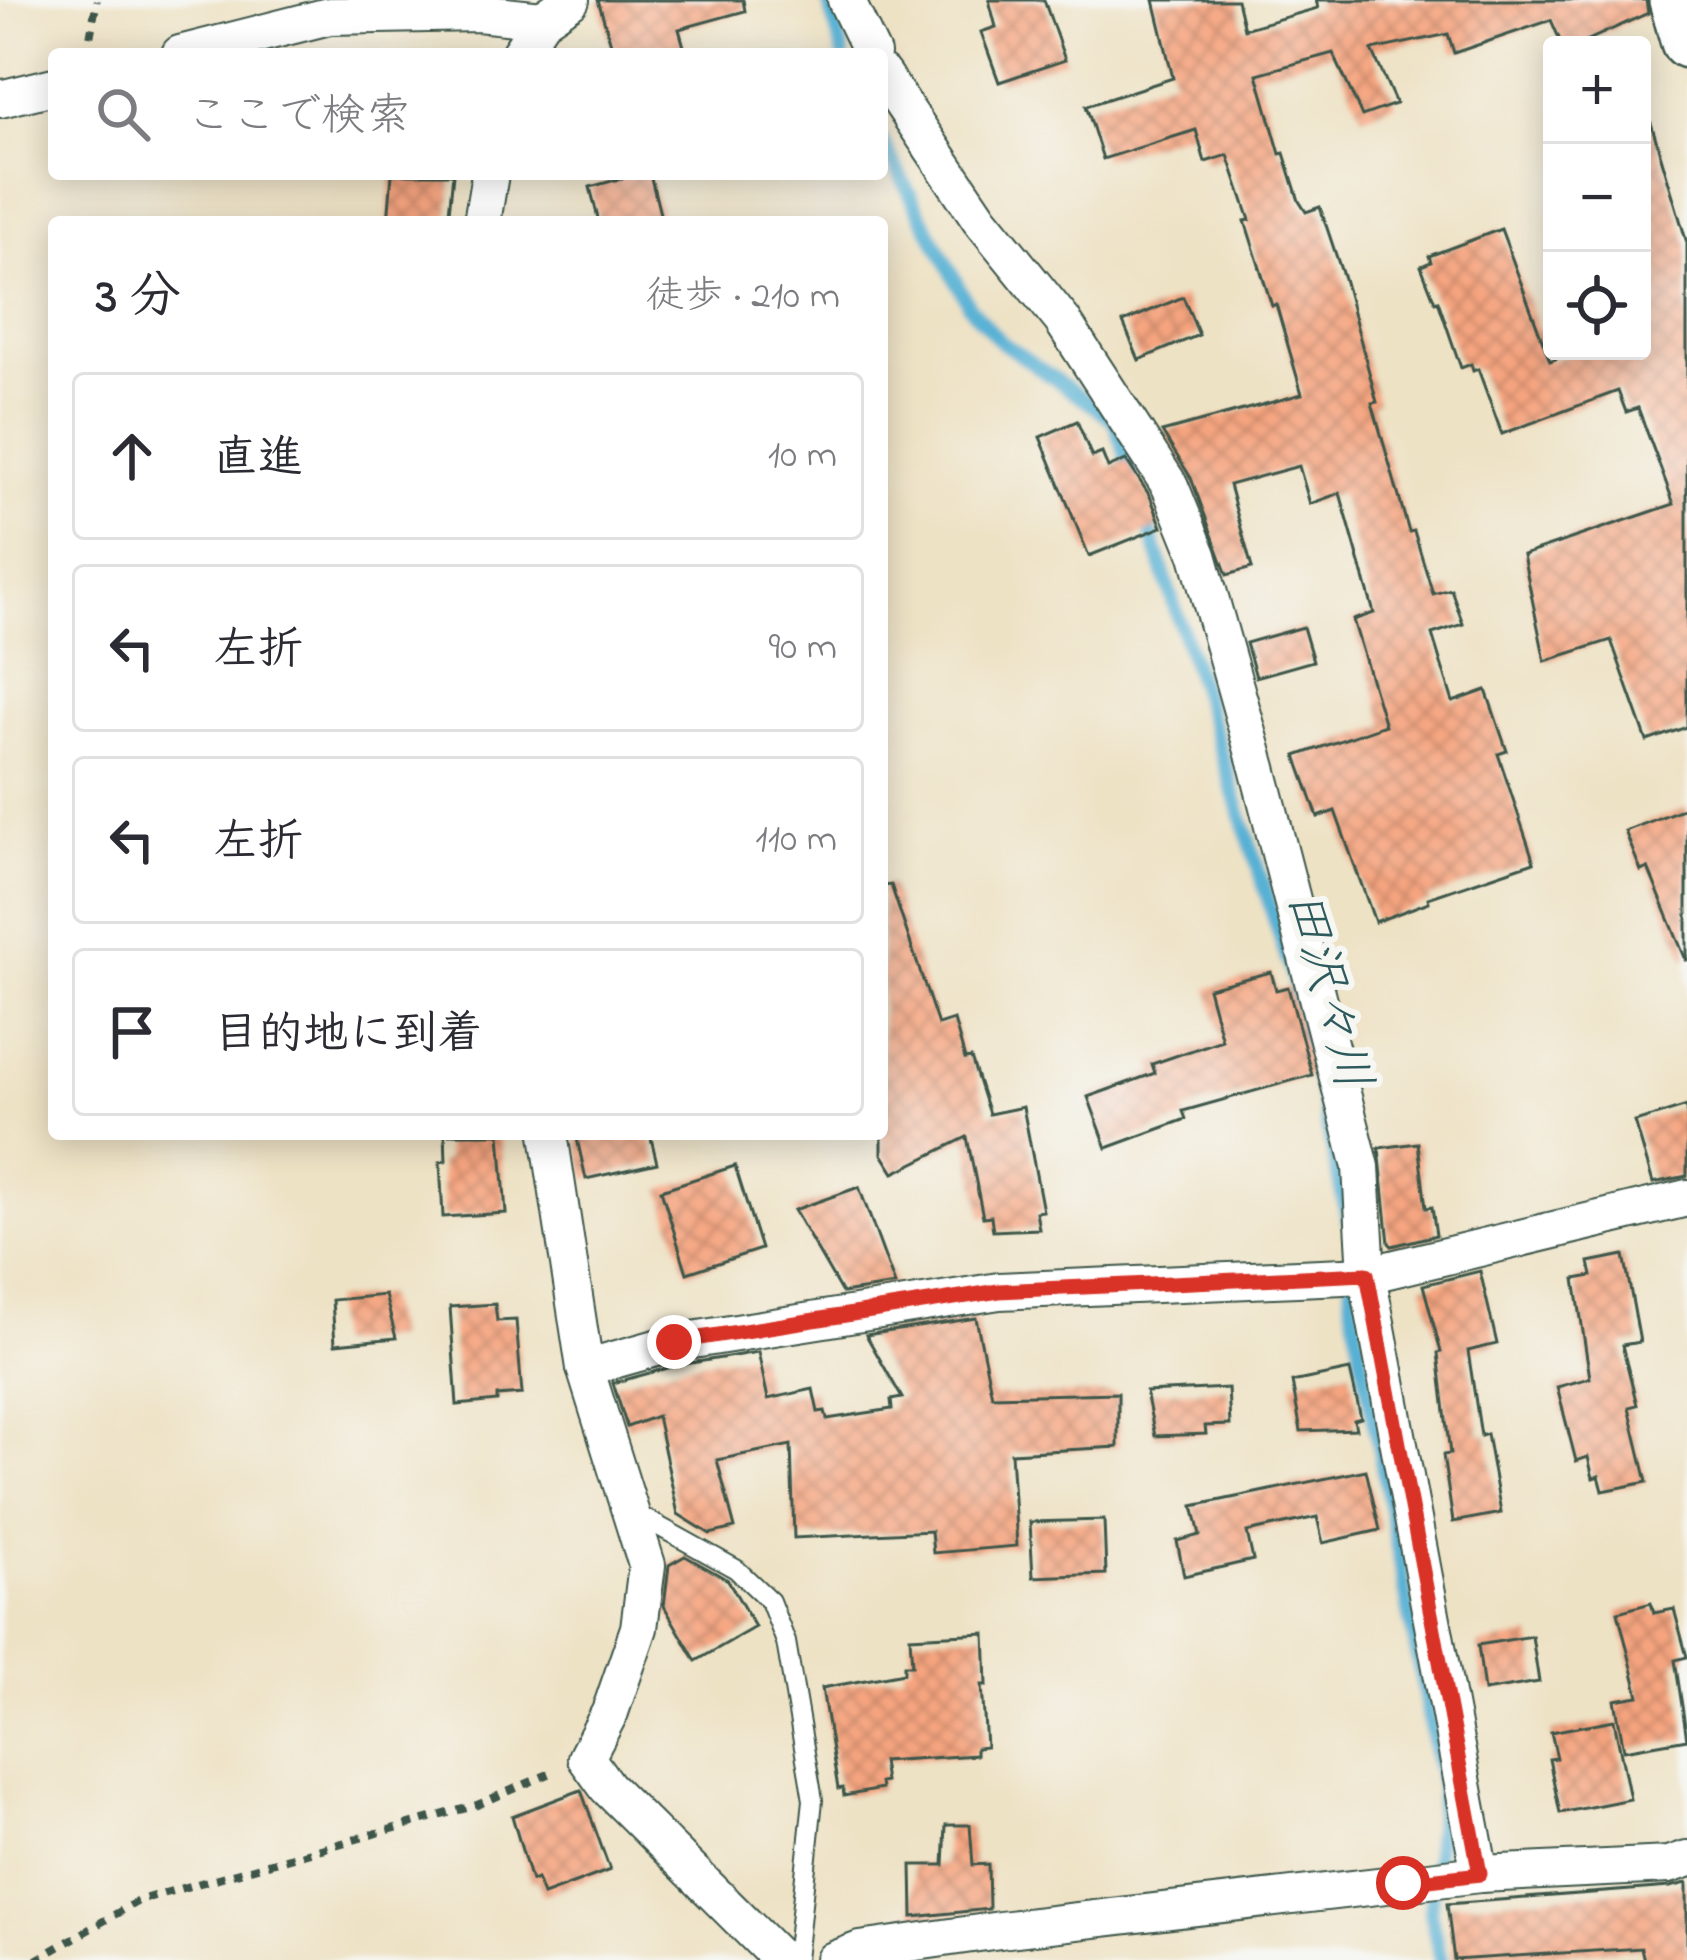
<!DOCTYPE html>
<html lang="ja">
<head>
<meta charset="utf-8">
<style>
  body { margin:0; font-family:"Indie Flower","Klee One",sans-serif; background:#f7f7f7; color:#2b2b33 }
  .controls { position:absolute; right:36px; top:36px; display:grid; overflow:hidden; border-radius:12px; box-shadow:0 6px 30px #0003 }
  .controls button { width:108px; height:108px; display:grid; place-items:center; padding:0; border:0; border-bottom:3px solid #e1e1e2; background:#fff; color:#2b2b33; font:60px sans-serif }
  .stop { position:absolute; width:36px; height:36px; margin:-27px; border:9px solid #d93025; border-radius:50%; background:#fff }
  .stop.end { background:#d93025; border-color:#fff; box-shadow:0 3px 12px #0008 }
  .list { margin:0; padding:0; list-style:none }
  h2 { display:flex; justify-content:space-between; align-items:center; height:156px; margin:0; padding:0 48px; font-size:51px }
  h2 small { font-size:39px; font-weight:400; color:#7c7c81 }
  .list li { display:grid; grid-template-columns:78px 1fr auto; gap:36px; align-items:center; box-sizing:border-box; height:168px; margin:0 24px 24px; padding:0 24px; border:3px solid #e1e1e2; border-radius:12px }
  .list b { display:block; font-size:45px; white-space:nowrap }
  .list em { font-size:39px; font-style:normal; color:#7c7c81 }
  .icon { flex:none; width:66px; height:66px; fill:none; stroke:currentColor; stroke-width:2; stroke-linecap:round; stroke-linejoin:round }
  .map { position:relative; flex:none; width:1687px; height:1960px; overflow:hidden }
  .search { position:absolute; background:#fff; box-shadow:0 6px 30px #0003; left:48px; top:48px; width:840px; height:132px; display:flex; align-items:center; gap:30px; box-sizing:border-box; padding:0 42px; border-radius:12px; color:#7c7c81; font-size:45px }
  .panel { position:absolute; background:#fff; box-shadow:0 6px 30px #0003; left:48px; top:216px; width:840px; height:924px; border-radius:12px }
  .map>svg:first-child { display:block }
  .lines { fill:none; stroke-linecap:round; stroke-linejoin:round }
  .stream { stroke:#56b1d4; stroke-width:14 }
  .building { fill:url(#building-cross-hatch) }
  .lane-casing { stroke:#3e564a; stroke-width:22 }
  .street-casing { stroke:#3e564a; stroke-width:40 }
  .secondary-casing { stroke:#3e564a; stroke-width:56 }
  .path { stroke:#3e564a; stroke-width:8; stroke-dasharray:9 9; stroke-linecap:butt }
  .lane { stroke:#fff; stroke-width:18 }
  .street { stroke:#fff; stroke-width:36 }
  .secondary { stroke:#fff; stroke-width:51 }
  .route { stroke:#d93025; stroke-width:15 }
  .labels { text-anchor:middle; stroke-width:12; stroke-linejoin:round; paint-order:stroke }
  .water-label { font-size:51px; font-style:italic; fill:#2d5a5c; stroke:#f6f6f2 }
</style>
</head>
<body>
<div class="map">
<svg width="1687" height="1960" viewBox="0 0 1687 1960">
  <defs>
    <pattern id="building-cross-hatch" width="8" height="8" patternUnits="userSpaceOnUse" patternTransform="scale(3)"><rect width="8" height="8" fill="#f6a47f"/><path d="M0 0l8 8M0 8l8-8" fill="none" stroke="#c78769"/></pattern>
  </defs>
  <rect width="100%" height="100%" fill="#f6f6f2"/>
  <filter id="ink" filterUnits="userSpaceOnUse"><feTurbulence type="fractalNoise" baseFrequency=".00833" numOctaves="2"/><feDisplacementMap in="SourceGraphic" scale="24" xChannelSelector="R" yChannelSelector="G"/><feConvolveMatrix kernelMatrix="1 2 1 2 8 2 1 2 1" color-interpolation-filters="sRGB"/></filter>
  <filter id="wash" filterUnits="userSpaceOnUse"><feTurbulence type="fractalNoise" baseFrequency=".004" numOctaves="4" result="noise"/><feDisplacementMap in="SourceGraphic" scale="48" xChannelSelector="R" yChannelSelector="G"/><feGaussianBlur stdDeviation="2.7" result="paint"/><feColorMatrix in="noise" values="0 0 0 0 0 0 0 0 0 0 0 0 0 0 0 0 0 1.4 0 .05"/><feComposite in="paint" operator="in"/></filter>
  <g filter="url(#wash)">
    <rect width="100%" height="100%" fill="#eee2c5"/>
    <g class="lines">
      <g class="stream">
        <path d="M828 0 843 54"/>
        <path d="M882 141 969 306 1000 341 1115 421 1133 479"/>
        <path d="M1146 517 1301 1003 1348 1221"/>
        <path d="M1352 1279 1351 1298 1442 1790 1430 1913 1441 1960"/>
      </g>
    </g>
    <g id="blocks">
      <g class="building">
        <path d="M598 0H743L745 11 679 29 686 54H614Z"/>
        <path d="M989 0H1044L1065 60 999 82 981 32 996 27Z"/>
        <path d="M1154 0H1237L1244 29 1318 8 1316 0H1646L1648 13 1577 45H1562L1551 20 1454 53 1448 34 1372 50 1396 104 1362 116 1333 53 1257 74 1280 154 1284 153 1299 201 1306 212 1320 207 1345 282 1377 402 1372 403 1409 532 1414 531 1433 594 1451 589 1463 624 1432 634 1453 702 1486 690 1507 751 1498 754 1534 862 1428 898 1429 902 1375 922 1335 811 1318 817 1296 756 1385 725 1353 620 1374 613 1340 493 1310 504 1299 466 1229 485 1252 568 1227 575 1191 478 1162 432 1302 394 1276 304 1272 306 1245 221 1250 220 1228 155 1205 162 1196 130 1103 159 1086 106 1173 78Z"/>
        <path d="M1651 123 1687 243V727L1647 741 1611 640 1545 661 1523 555 1674 504 1638 408 1626 412 1618 391 1502 434 1478 369 1473 371 1471 364 1461 368 1438 301 1435 302 1421 266 1431 262 1429 256 1501 229 1550 361 1577 351H1642V124Z"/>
        <path d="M392 174H453L448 222H388Z"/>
        <path d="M637 174H650L662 222H599L590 187Z"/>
        <path d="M1183 297 1199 335 1139 360 1123 322Z"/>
        <path d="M1077 421 1092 457 1102 453 1108 468 1126 460 1150 496 1162 527 1089 556 1040 437Z"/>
        <path d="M1303 627 1313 661 1256 677 1246 643Z"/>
        <path d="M1687 807V960H1686L1648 868 1641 871 1625 831Z"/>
        <path d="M891 885 938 1025 954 1020 965 1059 971 1058 989 1114 1023 1107 1043 1211 1036 1212 1039 1229 993 1231 991 1216 983 1217 967 1137 894 1173 882 1154V886Z"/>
        <path d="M1271 972 1276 990 1288 987 1312 1075 1183 1111 1186 1119 1107 1148 1088 1097 1155 1073 1152 1064 1222 1040 1208 988Z"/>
        <path d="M1687 1106V1176L1653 1183 1635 1122Z"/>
        <path d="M445 1134H500L506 1213 443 1217 440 1162 446 1161Z"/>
        <path d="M576 1134H650L657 1163 586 1179Z"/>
        <path d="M1418 1143 1426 1208 1432 1207 1436 1235 1392 1246 1389 1243 1379 1148Z"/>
        <path d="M735 1166 761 1249 687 1273 661 1190Z"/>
        <path d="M859 1187 895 1285 842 1293 794 1210Z"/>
        <path d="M1624 1255 1640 1342 1622 1345 1637 1405 1629 1407 1647 1482 1603 1491 1599 1476 1593 1478 1588 1457 1576 1461 1557 1387 1590 1378 1575 1279 1592 1276 1589 1262Z"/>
        <path d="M1480 1271 1497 1344 1468 1351 1481 1436 1487 1434 1501 1513 1453 1522 1443 1455 1450 1454 1438 1353 1441 1352 1423 1285Z"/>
        <path d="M385 1295 396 1338 335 1344 332 1300Z"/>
        <path d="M495 1304 497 1321 516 1320 522 1394 497 1396V1401L457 1405 450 1307Z"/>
        <path d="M976 1318 992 1396 1118 1393V1447L1011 1453 1017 1546 933 1553 931 1531 794 1538 791 1445 717 1460 735 1528 710 1534 678 1514 657 1416 627 1427 613 1383 679 1365 758 1352 768 1399 813 1389 818 1412 825 1411 827 1419 892 1409 891 1400 902 1398 866 1335Z"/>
        <path d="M1350 1370 1361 1418 1354 1420 1356 1429 1301 1431 1292 1382Z"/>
        <path d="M1228 1388 1230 1425 1205 1426 1206 1434 1155 1436 1146 1392Z"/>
        <path d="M1366 1470 1380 1530 1323 1543 1317 1517 1247 1532 1253 1560 1184 1576 1177 1541 1200 1535 1193 1506Z"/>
        <path d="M1104 1520 1106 1574 1033 1577 1030 1522Z"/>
        <path d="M685 1556 728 1580 755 1627 696 1661 664 1606 669 1565Z"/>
        <path d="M1651 1603 1654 1613 1674 1609 1687 1657 1675 1660 1687 1739 1624 1750 1615 1700 1639 1696 1618 1612Z"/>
        <path d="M985 1633 987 1685H982L986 1747 976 1748V1755L882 1761 885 1782 880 1783 881 1789 844 1796 843 1788 838 1789 822 1688 904 1673V1665H912L910 1637Z"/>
        <path d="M1532 1636 1539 1682 1484 1691 1478 1645Z"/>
        <path d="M1614 1720 1630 1799 1560 1813 1549 1759 1557 1758 1551 1732Z"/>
        <path d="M581 1790 610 1870 543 1895 537 1879 531 1881 512 1816Z"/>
        <path d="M946 1825H970L973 1865 988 1864 989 1909 913 1917 912 1865H944Z"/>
        <path d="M1687 1883V1960H1644L1641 1948 1454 1960 1447 1904 1670 1887Z"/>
      </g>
    </g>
  </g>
  <g filter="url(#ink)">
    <use href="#blocks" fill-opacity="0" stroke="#3e564a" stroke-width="3"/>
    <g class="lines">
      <g class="lane-casing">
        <path id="lane" d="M633 1512 736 1569 770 1601 786 1642 813 1800 796 1960"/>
      </g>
      <g class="street-casing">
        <g id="street">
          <path d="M846 0 872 54"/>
          <path d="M180 54 329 16 478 13 542 20"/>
          <path d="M519 54 542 20 571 0"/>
          <path d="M882 74 980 219 1062 320 1170 486 1198 555 1258 768 1361 1167 1367 1275 1480 1874"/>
          <path d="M0 99 54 86"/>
          <path d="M482 222 490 174"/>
          <path d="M549 1134 585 1368 647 1565 639 1628 610 1712 586 1758 607 1787 781 1960"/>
          <path d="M585 1368 674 1343 999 1291 1367 1275 1687 1198"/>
          <path d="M834 1960 860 1950 1000 1930 1480 1874 1669 1865 1687 1859"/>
        </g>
      </g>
      <g class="secondary-casing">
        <path id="secondary" d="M1675 0 1687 42"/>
      </g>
      <g class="path">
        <path d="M87 54 97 0"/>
        <path d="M36 1960 140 1900 477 1805 551 1773"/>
      </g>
      <use href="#lane" class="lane"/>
      <use href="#street" class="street"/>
      <use href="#secondary" class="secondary"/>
    </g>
  </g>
  <g class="lines" filter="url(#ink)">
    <path class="route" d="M674 1342 999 1291 1367 1274 1480 1874 1403 1883"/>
  </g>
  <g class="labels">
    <g class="water-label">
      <text transform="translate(1331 989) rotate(75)" y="18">田沢々川</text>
    </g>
  </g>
</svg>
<div class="controls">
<button>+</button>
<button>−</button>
<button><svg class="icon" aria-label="locate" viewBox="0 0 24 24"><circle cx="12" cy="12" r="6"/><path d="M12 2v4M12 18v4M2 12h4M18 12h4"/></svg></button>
</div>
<div class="stop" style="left:1403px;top:1883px"></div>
<div class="stop end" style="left:674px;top:1342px"></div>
<div class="search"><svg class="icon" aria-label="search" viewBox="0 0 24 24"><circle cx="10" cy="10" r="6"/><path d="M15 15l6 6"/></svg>ここで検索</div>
<section class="panel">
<h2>3 分<small>徒歩 · 210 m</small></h2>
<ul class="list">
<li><svg class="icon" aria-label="ahead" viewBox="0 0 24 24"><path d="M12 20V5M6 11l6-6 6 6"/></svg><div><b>直進</b></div><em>10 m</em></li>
<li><svg class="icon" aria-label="left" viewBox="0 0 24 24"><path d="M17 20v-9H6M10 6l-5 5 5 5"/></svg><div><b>左折</b></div><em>90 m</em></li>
<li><svg class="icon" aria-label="left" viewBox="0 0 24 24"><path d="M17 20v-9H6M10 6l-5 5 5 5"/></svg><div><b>左折</b></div><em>110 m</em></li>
<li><svg class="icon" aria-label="arrive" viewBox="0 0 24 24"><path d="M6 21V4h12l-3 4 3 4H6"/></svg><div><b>目的地に到着</b></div></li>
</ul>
</section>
</div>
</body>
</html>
